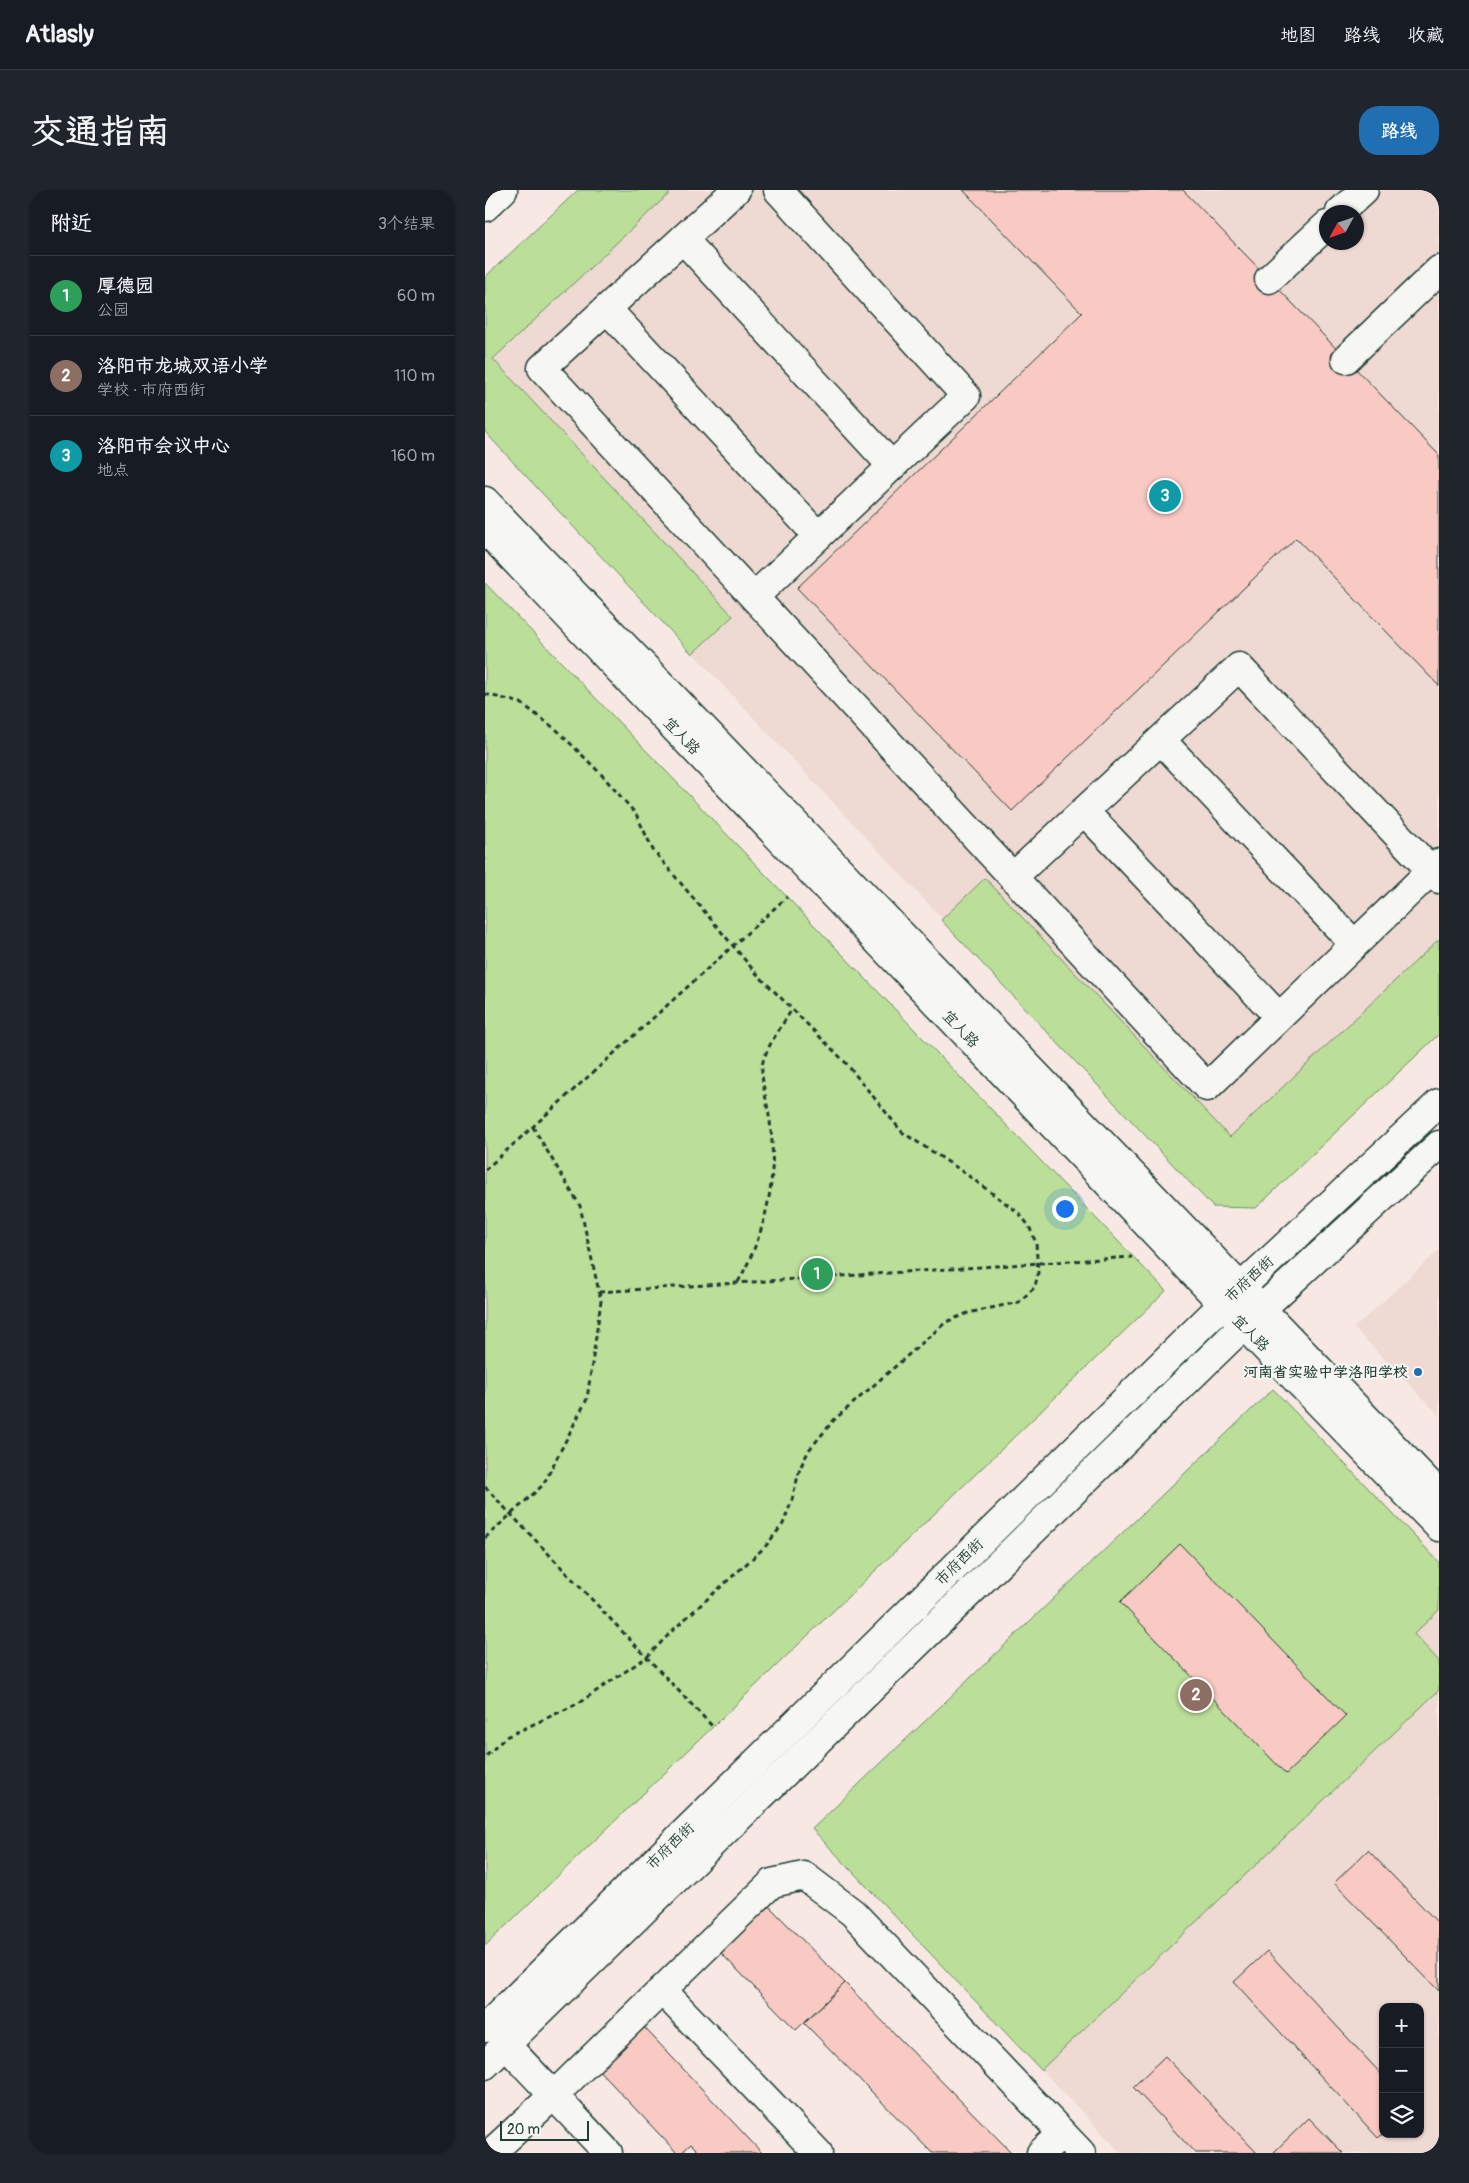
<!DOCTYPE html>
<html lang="zh">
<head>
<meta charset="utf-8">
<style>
  body { margin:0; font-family:Pangolin,"LXGW WenKai TC",sans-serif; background:#20242c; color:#f1f3f6 }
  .controls { position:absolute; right:15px; bottom:15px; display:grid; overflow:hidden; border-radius:10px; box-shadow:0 1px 4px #0004 }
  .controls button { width:45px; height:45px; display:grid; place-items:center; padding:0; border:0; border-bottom:1px solid #363941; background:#171b24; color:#f1f3f6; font:25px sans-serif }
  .compass { position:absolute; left:834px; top:15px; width:45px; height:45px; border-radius:50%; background:#171b24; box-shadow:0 1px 4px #0004; rotate:230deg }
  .scale { position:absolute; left:15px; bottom:12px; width:89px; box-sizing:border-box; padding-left:5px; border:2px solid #1f3d34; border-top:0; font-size:14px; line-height:18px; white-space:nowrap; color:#1f3d34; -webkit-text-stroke:4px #f6f6f2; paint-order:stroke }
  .you { position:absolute; left:579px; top:1018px; width:18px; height:18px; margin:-12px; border:4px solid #fff; border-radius:50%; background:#1a73e8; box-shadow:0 0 0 8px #1a73e833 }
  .badge { display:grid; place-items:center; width:32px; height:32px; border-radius:50%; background:#1f6fb2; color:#fff; font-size:16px; font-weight:700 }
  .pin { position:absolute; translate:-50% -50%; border:2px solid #fff; box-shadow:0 1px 5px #0006 }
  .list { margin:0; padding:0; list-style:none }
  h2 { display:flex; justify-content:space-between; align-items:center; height:65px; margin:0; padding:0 20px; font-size:21px }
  h2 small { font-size:16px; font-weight:400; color:#9ea1a6 }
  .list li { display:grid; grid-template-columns:32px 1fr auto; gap:15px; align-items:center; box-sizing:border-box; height:80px; padding:0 20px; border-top:1px solid #363941 }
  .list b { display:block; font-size:19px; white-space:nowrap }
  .list p { margin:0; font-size:16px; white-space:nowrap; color:#9ea1a6 }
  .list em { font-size:16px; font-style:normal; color:#9ea1a6 }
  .icon { flex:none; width:28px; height:28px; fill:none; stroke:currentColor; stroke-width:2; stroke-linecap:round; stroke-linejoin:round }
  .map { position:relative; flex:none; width:954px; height:1963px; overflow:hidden; border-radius:20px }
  header { display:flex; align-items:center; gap:30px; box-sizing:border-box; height:70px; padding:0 25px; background:#171b24; border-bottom:1px solid #363941 }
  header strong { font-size:24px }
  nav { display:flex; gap:28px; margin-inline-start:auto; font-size:18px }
  .intro { display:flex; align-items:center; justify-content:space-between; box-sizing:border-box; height:120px; padding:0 30px }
  h1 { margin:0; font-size:35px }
  .button { padding:12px 22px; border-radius:20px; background:#1f6fb2; color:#fff; font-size:18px; font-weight:700 }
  main { display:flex; gap:30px; padding:0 30px }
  aside { flex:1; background:#171b24; border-radius:20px; box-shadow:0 1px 4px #0004 }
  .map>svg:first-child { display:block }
  .built { fill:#efd9d3; fill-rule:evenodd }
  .green { fill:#bbde98; stroke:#6d8e66 }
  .building { fill:#f9c9c3; stroke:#1f3d34 }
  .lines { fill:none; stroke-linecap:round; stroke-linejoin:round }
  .minor-casing { stroke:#1f3d34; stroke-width:31 }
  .path { stroke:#1f3d34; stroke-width:3; stroke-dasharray:5 4; stroke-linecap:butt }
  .minor { stroke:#f6f6f2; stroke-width:28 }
  .poi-dot { fill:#1f6fb2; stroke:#f6f6f2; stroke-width:2 }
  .labels { text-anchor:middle; stroke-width:4; stroke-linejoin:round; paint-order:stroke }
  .street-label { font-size:15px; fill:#1f3d34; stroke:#f6f6f2 }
  .poi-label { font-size:15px; font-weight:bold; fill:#1f3d34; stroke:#f6f6f2; text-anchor:end }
</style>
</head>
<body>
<header>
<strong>Atlasly</strong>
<nav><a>地图</a><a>路线</a><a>收藏</a></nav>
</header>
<div class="intro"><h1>交通指南</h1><a class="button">路线</a></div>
<main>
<aside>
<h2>附近<small>3个结果</small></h2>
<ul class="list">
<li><span class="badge" style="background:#2e9e5b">1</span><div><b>厚德园</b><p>公园</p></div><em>60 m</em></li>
<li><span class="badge" style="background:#8d6e63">2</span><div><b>洛阳市龙城双语小学</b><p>学校 · 市府西街</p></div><em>110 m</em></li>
<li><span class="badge" style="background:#0f9aa8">3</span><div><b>洛阳市会议中心</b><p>地点</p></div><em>160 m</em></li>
</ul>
</aside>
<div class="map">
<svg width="954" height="1963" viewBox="0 0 954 1963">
  <rect width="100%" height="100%" fill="#f7e8e4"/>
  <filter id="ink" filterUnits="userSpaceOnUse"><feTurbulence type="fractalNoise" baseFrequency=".02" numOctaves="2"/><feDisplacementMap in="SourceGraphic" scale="10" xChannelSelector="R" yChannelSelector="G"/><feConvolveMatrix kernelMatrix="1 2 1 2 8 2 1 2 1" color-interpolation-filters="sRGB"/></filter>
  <g filter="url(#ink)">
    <g class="built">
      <path d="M93 0H954V845L771 1018 728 1017 0 242V87ZM842 22H872V52H842Z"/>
      <path d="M954 1060V1225L869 1138Z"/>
      <path d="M788 1199 954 1370V1963H636L327 1639ZM898 1817H935V1944H898Z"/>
    </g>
    <g class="green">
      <path d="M93 0H188L8 169 248 426 207 464 0 242V87Z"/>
      <path d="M0 393 681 1101 0 1756Z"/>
      <path d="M500 688 745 947 954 749V844L771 1018 728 1017 456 730Z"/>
      <path d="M788 1199 954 1372V1420L929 1444 954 1471V1500L556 1880 327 1639Z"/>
    </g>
    <g class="building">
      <path d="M478 0H698L954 265V496L811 348 527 621 312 398 597 123Z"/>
      <path d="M695 1354 861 1526 801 1584 635 1412Z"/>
      <path d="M883 1660 954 1734V1801L849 1693Z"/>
      <path d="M279 1711 360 1793 311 1840 231 1758Z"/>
      <path d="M782 1761 898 1886V1944L893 1948 749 1792Z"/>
      <path d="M360 1793 527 1963H447L319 1833Z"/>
      <path d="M155 1833 277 1963H215L206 1954 196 1963H192L110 1876Z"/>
      <path d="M680 1866 772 1963H710L648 1897Z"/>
      <path d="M824 1928 858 1963H788Z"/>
    </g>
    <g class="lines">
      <g class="minor-casing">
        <g id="minor">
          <path d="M251 0 57 178 722 897 954 673"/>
          <path d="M0 17 18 0"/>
          <path d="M855 22 879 0"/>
          <path d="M198 49 407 276"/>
          <path d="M784 89 842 35"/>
          <path d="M122 119 333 346"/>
          <path d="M861 169 954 80"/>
          <path d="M0 311 954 1304"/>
          <path d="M0 339 738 1114 954 1337"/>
          <path d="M269 407 481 206 293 0"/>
          <path d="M676 550 869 754"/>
          <path d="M599 621 794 827"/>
          <path d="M528 687 754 477 954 689"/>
          <path d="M177 1800 333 1963"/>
          <path d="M0 1838 738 1114 954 913"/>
          <path d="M21 1855 123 1963"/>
          <path d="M0 1875 759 1135 954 955"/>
          <path d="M6 1963 70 1904 287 1693 319 1686 368 1723 596 1963"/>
          <path d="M556 1963 577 1943"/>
        </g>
      </g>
      <g class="path">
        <path d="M0 504 36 513 73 541 115 583 151 624 168 660 270 782 360 872 417 942 477 981 534 1023 544 1036 551 1053 553 1083 550 1097 534 1112 483 1123 461 1132 349 1230 324 1260 315 1278 307 1310 298 1334 280 1357 189 1439 162 1467 92 1514 21 1547 0 1567"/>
        <path d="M0 980 302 707"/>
        <path d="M253 1092C279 1046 292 995 286 941 285 923 276 893 277 877 278 861 299 833 307 819"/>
        <path d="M114 1102 647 1067"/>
        <path d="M0 1297 228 1537"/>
        <path d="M0 1348 58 1295 102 1209 116 1111 95 1016 48 937"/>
      </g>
      <use href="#minor" class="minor"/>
    </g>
  </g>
  <circle class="poi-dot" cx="933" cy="1182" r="5"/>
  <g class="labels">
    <g class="street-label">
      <text transform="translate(197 546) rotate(46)" y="5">宜人路</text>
      <text transform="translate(476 839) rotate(46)" y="5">宜人路</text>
      <text transform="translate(764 1089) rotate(-43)" y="5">市府西街</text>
      <text transform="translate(766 1143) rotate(45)" y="5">宜人路</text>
      <text transform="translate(474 1372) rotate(-44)" y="5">市府西街</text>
      <text transform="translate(185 1656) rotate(-44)" y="5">市府西街</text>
    </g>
    <g class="poi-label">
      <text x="923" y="1187">河南省实验中学洛阳学校</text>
    </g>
  </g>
</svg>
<div class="controls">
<button>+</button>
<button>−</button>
<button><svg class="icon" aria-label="layers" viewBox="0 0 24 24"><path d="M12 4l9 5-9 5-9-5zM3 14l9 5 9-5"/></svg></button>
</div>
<svg class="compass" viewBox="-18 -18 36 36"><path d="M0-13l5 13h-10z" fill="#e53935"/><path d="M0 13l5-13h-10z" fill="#9ea1a6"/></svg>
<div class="scale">20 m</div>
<div class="you"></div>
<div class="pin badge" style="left:332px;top:1084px;background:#2e9e5b">1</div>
<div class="pin badge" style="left:711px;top:1505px;background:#8d6e63">2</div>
<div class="pin badge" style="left:680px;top:306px;background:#0f9aa8">3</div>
</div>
</main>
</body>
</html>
